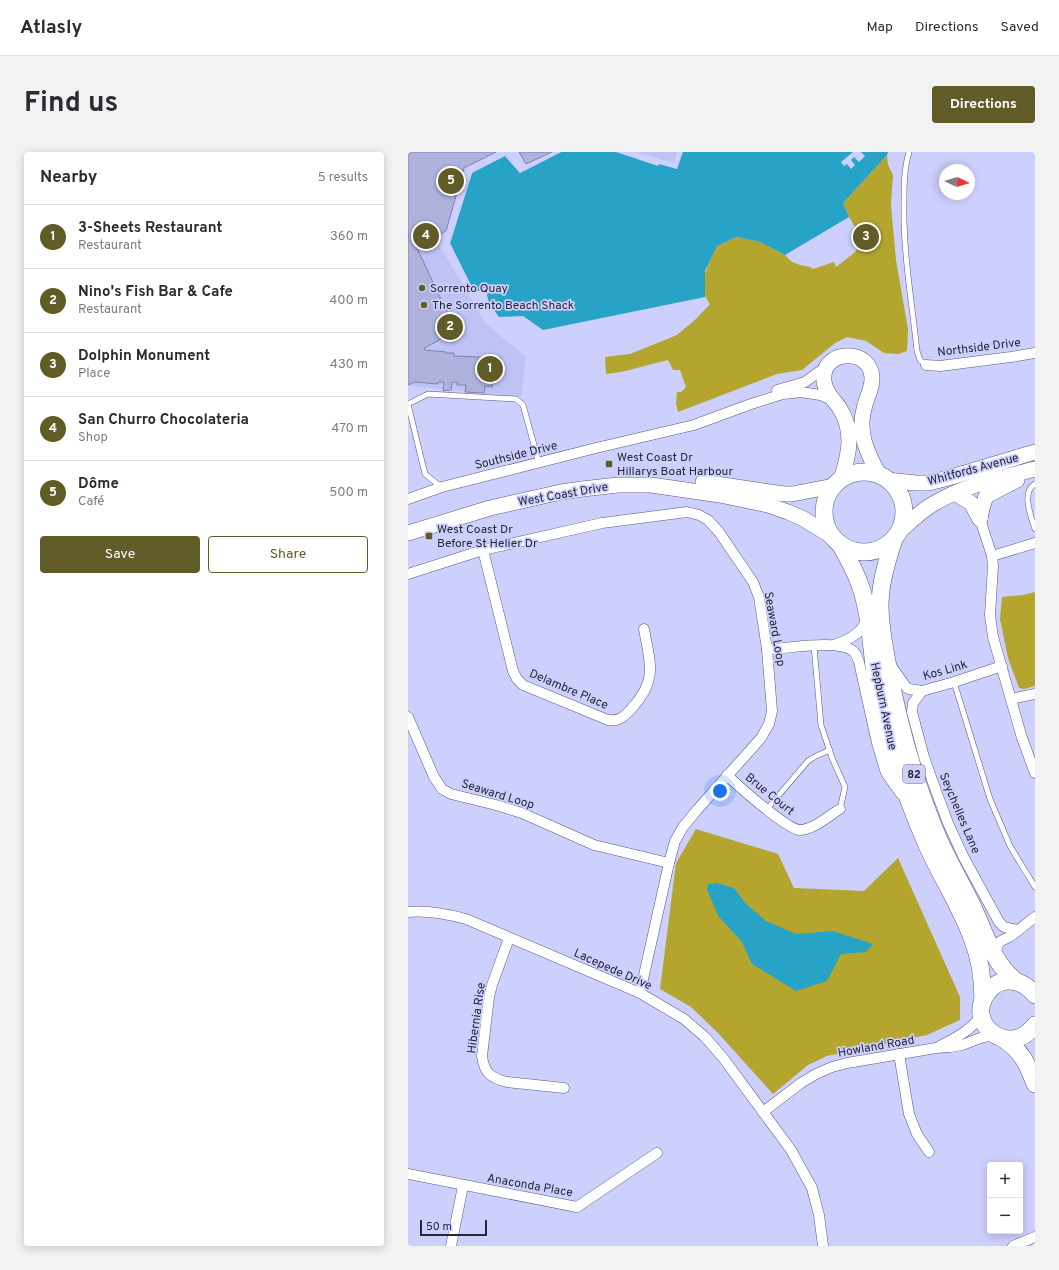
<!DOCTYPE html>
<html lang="en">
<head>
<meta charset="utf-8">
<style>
  body { margin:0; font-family:Overpass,sans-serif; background:#f2f2f3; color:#2b2b33 }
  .controls { position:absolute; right:12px; bottom:12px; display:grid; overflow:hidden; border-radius:4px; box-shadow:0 2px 10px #0003 }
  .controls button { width:36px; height:36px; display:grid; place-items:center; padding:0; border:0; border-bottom:1px solid #e1e1e2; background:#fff; color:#2b2b33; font:20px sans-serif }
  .compass { position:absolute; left:531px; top:12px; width:36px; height:36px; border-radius:50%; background:#fff; box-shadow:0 2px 10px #0003; rotate:94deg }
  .scale { position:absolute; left:12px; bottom:10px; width:67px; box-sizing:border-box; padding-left:4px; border:2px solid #262637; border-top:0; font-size:11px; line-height:14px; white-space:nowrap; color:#262637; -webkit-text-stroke:3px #cdcffc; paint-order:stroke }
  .you { position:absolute; left:312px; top:639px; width:14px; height:14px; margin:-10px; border:3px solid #fff; border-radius:50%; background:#1a73e8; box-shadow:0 0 0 6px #1a73e833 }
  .badge { display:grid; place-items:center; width:26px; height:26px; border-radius:50%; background:#615b27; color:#fff; font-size:13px; font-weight:700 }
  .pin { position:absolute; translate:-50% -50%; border:2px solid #fff; box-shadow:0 1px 4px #0006 }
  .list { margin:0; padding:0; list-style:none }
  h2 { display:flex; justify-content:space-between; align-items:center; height:52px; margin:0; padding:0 16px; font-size:17px }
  h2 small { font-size:13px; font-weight:400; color:#7c7c81 }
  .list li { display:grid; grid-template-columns:26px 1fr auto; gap:12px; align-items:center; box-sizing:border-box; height:64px; padding:0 16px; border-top:1px solid #e1e1e2 }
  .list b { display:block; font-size:15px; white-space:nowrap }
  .list p { margin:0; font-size:13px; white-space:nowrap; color:#7c7c81 }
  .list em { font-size:13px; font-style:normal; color:#7c7c81 }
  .actions { display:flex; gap:8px; padding:12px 16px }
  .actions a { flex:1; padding:9px 0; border:1px solid #615b27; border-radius:4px; text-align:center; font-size:14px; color:#615b27 }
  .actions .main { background:#615b27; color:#fff }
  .map { position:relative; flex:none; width:627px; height:1094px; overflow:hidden; border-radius:4px }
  header { display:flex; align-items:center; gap:24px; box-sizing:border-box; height:56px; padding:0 20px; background:#fff; border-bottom:1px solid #e1e1e2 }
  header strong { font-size:19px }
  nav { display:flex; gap:22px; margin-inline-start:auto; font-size:14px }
  .intro { display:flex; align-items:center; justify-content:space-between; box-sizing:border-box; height:96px; padding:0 24px }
  h1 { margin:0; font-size:28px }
  .button { padding:10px 18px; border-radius:4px; background:#615b27; color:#fff; font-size:14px; font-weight:700 }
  main { display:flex; gap:24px; padding:0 24px }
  aside { flex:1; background:#fff; border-radius:4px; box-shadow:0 2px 10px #0003 }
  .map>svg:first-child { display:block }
  .built { fill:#bfc2f5 }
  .green { fill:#b3a52e }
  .water { fill:#27a3c7 }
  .pier { fill:#cdcffc }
  .building { fill:#afb2dd; stroke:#8082ab }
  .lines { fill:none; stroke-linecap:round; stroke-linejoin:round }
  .service-casing { stroke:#585980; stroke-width:6 }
  .minor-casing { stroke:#585980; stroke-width:11 }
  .secondary-casing { stroke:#585980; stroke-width:16 }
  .primary-casing { stroke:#585980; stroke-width:18 }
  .service { stroke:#fff; stroke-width:5 }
  .minor { stroke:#fff; stroke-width:10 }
  .secondary { stroke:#fff; stroke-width:15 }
  .primary { stroke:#fff; stroke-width:17 }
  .poi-dot { fill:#615b27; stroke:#cdcffc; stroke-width:1.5 }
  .labels { text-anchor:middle; stroke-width:3.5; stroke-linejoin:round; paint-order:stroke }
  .shield { fill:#cdcffc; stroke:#585972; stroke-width:1 }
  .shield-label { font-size:11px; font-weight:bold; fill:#262637 }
  .poi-label { font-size:12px; fill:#262637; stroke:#cdcffc; text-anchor:start }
  .street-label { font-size:12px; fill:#262637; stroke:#cdcffc }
</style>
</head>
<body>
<header>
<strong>Atlasly</strong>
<nav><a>Map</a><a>Directions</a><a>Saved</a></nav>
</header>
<div class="intro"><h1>Find us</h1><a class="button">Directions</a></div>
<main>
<aside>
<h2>Nearby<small>5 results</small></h2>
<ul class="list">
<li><span class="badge">1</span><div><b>3-Sheets Restaurant</b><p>Restaurant</p></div><em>360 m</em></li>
<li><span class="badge">2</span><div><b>Nino's Fish Bar &amp; Cafe</b><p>Restaurant</p></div><em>400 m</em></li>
<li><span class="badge">3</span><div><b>Dolphin Monument</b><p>Place</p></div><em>430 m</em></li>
<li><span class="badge">4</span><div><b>San Churro Chocolateria</b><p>Shop</p></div><em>470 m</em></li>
<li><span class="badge">5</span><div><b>Dôme</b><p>Café</p></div><em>500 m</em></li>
</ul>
<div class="actions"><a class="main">Save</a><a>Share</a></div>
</aside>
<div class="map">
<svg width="627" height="1094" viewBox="0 0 627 1094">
  <rect width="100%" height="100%" fill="#cdcffc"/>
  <g class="built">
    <path d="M88 0 56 16 32 94 77 171 118 205 113 245 1 234 0 5Z"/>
    <path d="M228 0H269L266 11Z"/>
  </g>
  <g class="green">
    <path d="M479 3 480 13 485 23 483 53 488 108 500 177 499 199 491 202 476 201 458 189 439 185 427 191 394 218 369 222 270 260 268 251 269 240H273L278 235 272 218H265L260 208 213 220 198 222 197 205 222 202 269 183 288 167 302 152C288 134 300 112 309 94L329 85 352 90 377 103 384 110 392 113 402 115 405 117 426 110 428 115 446 101 453 93 449 87V78L441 65 435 51Z"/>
    <path d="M627 440V534L616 537 611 536 600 506 592 467 594 445 615 443Z"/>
    <path d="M288 677 370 702 386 736 456 739 490 706 552 845V868L519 883 419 904 400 913 365 942 310 881 283 855 252 837 268 711Z"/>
  </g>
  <g class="water">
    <path d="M153 0H208L250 14 251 12 269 17 275 0H480L479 3 435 51 441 65 377 103 352 90 329 85 309 94 297 119V145L135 178 115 164 91 165 81 151 78 139H66L42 91 64 21 95 1 112 21Z"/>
    <path d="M309 731 326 736 338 752 358 769 388 782 425 779 465 792 458 800 433 802 419 829 388 839 344 812 334 790 311 765 299 738 300 732Z"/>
  </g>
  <g class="pier">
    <path d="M93 0H97L98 1 103 0 113 18 148 0H153L112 21 97 4 64 21 42 91 40 89 62 20Z"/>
    <path d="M445 0H453L457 4 451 10 446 5 443 8 447 13 443 17 439 12 436 14 433 10Z"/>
  </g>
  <g class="building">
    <path d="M4 0H88L56 16 38 79 8 94 48 179 16 196 17 198 38 200V201H46V204L93 206 91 225 85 224 84 235 77 234 76 241 57 240 58 233H49V230H44L43 238 35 239 36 230H30V232L7 230 0 233V2Z"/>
    <path d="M111 0H144L118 12Z"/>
  </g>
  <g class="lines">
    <g class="service-casing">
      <g id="service">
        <path d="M501 0C496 17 496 35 496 52 495 101 504 150 509 199L512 208 518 213"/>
        <path d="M0 252 20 242 108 247 115 253 131 311"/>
        <path d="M0 252 17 322 33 335"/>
        <path d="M627 332C613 339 623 365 627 377"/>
        <path d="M406 494 413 573 424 606 437 635 432 657"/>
        <path d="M546 530 582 647 602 694 627 735"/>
        <path d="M359 657 400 609 408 604 422 598"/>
      </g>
    </g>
    <g class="minor-casing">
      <g id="minor">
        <path d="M518 213 532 214 603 205 627 201"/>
        <path d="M369 238 397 230 419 214"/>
        <path d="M0 347 34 335 188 296 286 273 343 252 375 242 393 240 412 243 424 248"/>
        <path d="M572 367 584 404 585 414 582 463 585 485 614 586 627 621"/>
        <path d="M75 398 105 519 109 527 115 533 200 568C211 570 217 564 224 556 250 528 242 511 236 477"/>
        <path d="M584 404 627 391"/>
        <path d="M0 422 75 398 194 371 279 360 291 363 300 368 311 380 345 430 351 445 359 497 364 559 361 572 353 586 289 658 275 675 267 689 261 711 232 841"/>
        <path d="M425 493C439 489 454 481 459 467"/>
        <path d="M359 497C379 497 429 487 445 499 448 501 450 507 451 510L469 591 478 621 493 642"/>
        <path d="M484 515 498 535 501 537 514 539 546 530 594 514"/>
        <path d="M514 539 505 551 504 560 516 605 528 639 540 671 555 704 591 770 596 775 609 778"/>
        <path d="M603 547 627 542"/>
        <path d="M0 565 26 625 34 637 43 642 88 653 114 661 186 693 261 711"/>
        <path d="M319 623C330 634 380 678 392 678 407 677 420 664 432 657"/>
        <path d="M0 760C20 758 39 762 58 767L232 841 276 867 297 885 316 907 383 998 404 1036 411 1063 415 1094"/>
        <path d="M101 786 84 833 81 845 74 904C76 921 83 926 99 930L156 936"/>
        <path d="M586 804 591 790 603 784 627 765"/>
        <path d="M532 894C548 886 563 878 574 863"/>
        <path d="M491 902 501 962 509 982 521 1000"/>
        <path d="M355 960 393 931 408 922 424 915 439 911 528 896C537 896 545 895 554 893 567 889 574 883 588 884"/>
        <path d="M0 1022 169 1055 249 1001"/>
        <path d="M43 1094 55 1034"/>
        <path d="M605 1094 627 1085"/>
      </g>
    </g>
    <g class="secondary-casing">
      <g id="secondary">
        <path d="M433 328C441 302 447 280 431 255 424 246 414 236 416 223 418 198 462 196 464 225 465 236 458 246 456 257 449 281 460 302 471 323"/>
        <path d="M479 328 508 331H521L540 326 627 300"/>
        <path d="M295 330 376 342H384L426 334"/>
        <path d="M549 340 550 343 563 351 572 367"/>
        <path d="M572 367 574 356 578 344 609 328"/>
        <path d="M492 379C503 369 513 359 525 352 556 333 593 326 627 317"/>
        <path d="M0 381 82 356 153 340 174 337 210 333H243L312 343 360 353 380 360 394 366 425 385"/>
      </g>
    </g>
    <g class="primary-casing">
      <g id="primary">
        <circle cx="456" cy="360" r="40"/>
        <path d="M486 387C479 409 472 431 472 454 472 476 477 499 481 520 492 578 508 634 531 688 541 710 553 731 564 753 577 780 584 811 609 830"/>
        <path d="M432 392C439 405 447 418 452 433 464 467 463 505 470 541 481 592 497 643 518 691 532 723 552 753 564 786 572 806 575 828 575 849"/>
        <path d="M627 843C620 834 610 828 598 829 591 830 584 834 580 840 555 870 601 908 627 873"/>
        <path d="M594 886C614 899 619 911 627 932"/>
      </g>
    </g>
    <use href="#service" class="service"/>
    <use href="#minor" class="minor"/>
    <use href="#secondary" class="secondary"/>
    <use href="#primary" class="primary"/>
  </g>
  <g class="poi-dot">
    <circle cx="14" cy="136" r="4"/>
    <circle cx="16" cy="153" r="4"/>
    <rect x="197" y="308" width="8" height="8" rx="2"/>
    <rect x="17" y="380" width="8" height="8" rx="2"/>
  </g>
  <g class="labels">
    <rect class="shield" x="495" y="613" width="22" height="18" rx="3"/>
    <g class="shield-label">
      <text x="506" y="626">82</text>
    </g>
    <g class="poi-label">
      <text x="22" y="140">Sorrento Quay</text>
      <text x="24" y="157">The Sorrento Beach Shack</text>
      <text x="209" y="309">West Coast Dr<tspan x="209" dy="14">Hillarys Boat Harbour</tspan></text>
      <text x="29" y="381">West Coast Dr<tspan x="29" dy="14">Before St Helier Dr</tspan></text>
    </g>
    <g class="street-label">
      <text transform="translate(571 195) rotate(-7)" y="4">Northside Drive</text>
      <text transform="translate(108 303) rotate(-14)" y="4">Southside Drive</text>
      <text transform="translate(565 317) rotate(-15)" y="4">Whitfords Avenue</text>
      <text transform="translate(155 342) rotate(-10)" y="4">West Coast Drive</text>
      <text transform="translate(367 477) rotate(80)" y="4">Seaward Loop</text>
      <text transform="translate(537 518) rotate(-16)" y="4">Kos Link</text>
      <text transform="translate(161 537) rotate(23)" y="4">Delambre Place</text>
      <text transform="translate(476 554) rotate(78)" y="4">Hepburn Avenue</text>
      <text transform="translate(90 642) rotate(17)" y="4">Seaward Loop</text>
      <text transform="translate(362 642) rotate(39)" y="4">Brue Court</text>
      <text transform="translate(552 661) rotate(67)" y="4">Seychelles Lane</text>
      <text transform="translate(205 817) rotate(24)" y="4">Lacepede Drive</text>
      <text transform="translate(68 866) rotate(-82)" y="4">Hibernia Rise</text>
      <text transform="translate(468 894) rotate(-10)" y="4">Howland Road</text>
      <text transform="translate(122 1033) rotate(10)" y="4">Anaconda Place</text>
    </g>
  </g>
</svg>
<div class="controls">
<button>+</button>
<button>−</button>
</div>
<svg class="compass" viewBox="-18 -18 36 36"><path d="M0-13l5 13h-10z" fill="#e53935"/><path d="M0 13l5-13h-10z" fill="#7c7c81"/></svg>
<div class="scale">50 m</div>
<div class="you"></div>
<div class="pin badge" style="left:82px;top:217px">1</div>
<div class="pin badge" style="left:42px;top:175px">2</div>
<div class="pin badge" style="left:458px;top:85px">3</div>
<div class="pin badge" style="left:18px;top:84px">4</div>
<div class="pin badge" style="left:43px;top:29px">5</div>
</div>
</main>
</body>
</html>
